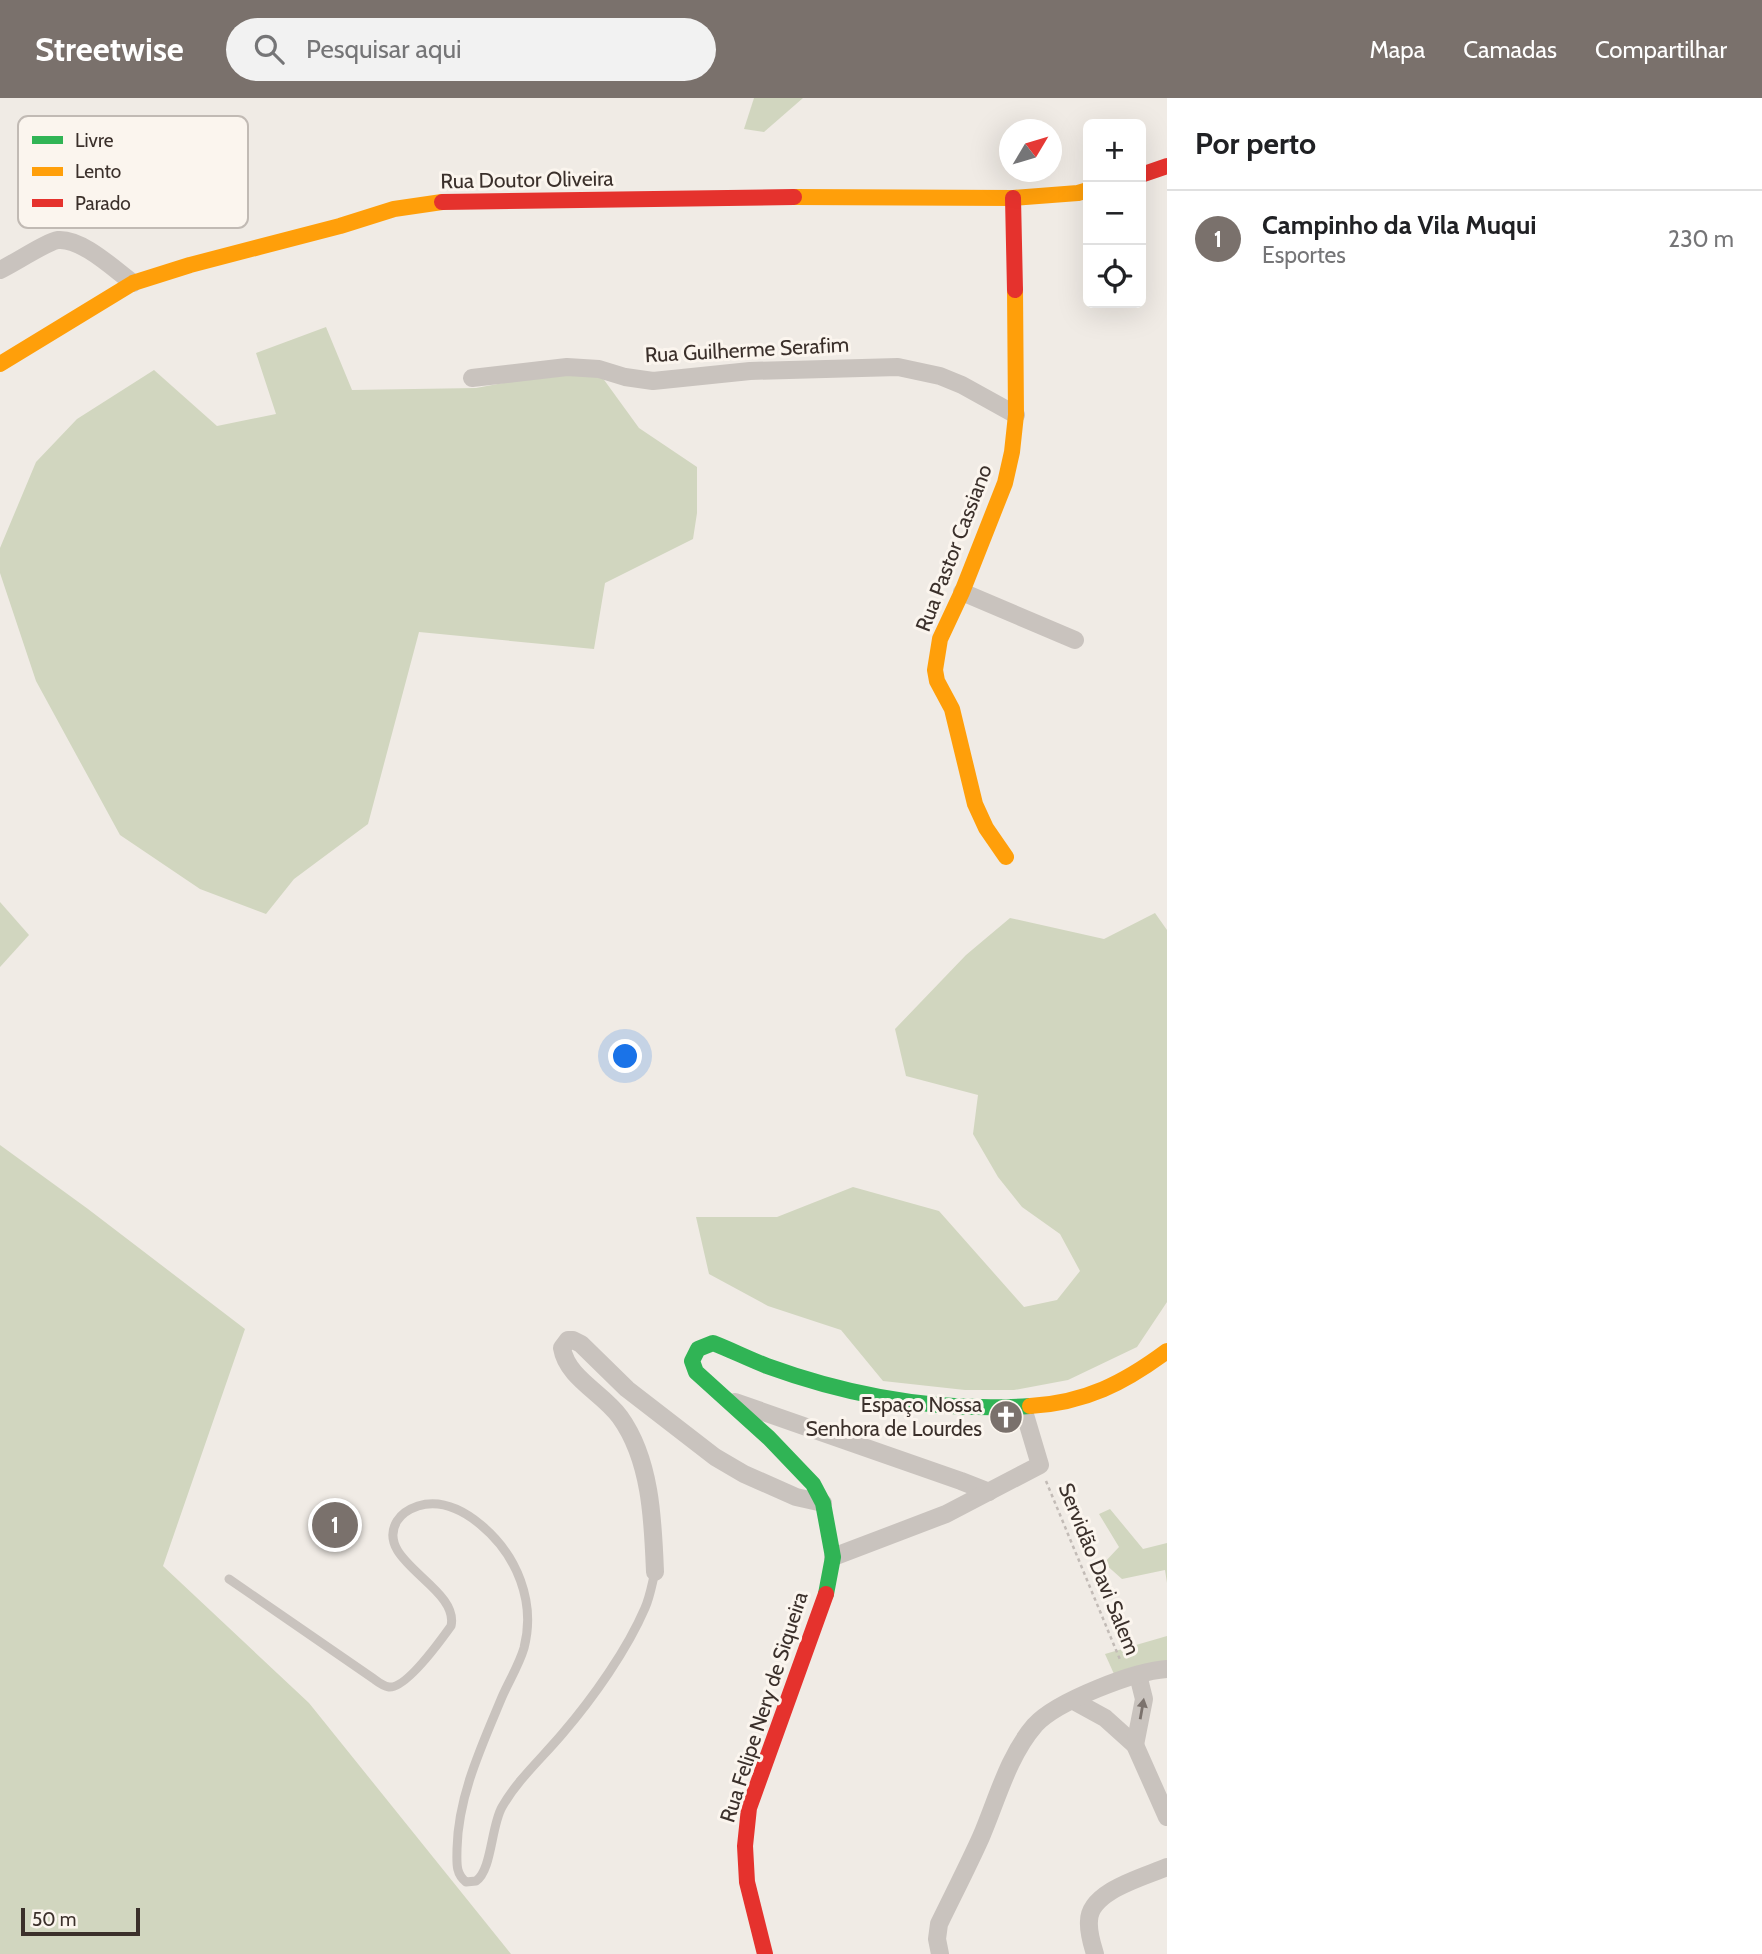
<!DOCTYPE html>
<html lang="pt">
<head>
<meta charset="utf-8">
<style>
  body { margin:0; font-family:Cabin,sans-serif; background:#f2f2f2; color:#202124 }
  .controls { position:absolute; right:21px; top:21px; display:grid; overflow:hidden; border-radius:10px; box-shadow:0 7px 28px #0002 }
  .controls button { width:63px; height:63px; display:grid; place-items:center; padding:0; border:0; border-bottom:2px solid #e0e0e0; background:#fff; color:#202124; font:35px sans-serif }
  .compass { position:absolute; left:999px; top:21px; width:63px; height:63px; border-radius:50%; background:#fff; box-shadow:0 7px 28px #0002; rotate:52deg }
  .scale { position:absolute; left:21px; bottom:18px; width:119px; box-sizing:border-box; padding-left:7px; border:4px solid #3b302b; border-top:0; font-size:19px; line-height:24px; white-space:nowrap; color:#3b302b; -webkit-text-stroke:5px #fbf5ee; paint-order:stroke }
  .you { position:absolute; left:626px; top:959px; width:24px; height:24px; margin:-18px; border:5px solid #fff; border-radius:50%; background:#1a73e8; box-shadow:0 0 0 10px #1a73e833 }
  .badge { display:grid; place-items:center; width:46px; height:46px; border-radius:50%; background:#7a716c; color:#fff; font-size:23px; font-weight:700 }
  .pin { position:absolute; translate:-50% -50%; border:4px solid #fff; box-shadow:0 2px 7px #0006 }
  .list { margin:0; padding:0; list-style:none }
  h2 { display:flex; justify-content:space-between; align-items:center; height:91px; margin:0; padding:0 28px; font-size:30px }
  h2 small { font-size:23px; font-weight:400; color:#757577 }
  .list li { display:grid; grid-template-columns:46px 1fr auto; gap:21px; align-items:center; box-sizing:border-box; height:98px; padding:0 28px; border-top:2px solid #e0e0e0 }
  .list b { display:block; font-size:26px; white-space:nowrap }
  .list p { margin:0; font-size:23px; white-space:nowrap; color:#757577 }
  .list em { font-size:23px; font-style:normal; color:#757577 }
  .icon { flex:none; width:38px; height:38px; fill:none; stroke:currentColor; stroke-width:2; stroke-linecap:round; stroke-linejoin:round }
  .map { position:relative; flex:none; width:1167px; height:1856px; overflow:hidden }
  header { display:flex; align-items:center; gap:42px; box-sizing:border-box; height:98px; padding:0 35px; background:#7a716c; color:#fff }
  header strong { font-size:33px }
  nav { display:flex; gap:38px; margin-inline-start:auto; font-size:24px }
  .search { width:490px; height:63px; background:#f2f2f2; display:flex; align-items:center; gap:18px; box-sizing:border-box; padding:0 24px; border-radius:38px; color:#757577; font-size:26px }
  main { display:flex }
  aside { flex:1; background:#fff }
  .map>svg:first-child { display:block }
  .green { fill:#d1d6bf }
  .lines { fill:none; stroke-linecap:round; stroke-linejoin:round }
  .path { stroke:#c2bbb6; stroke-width:2.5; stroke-dasharray:3.5 3.5; stroke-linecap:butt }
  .lane { stroke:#c9c3be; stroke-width:9 }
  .street { stroke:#c9c3be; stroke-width:18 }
  .fast { stroke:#30b455; stroke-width:16 }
  .slow { stroke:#ff9f0a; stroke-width:16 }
  .jam { stroke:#e5322d; stroke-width:16 }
  .oneway { fill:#7b726d }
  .labels { text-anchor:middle; stroke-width:6; stroke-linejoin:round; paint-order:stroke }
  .street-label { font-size:21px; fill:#3b302b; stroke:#fbf5ee }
  .poi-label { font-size:21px; fill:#3b302b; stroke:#fbf5ee; text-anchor:end }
  .key { fill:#fbf5ee; stroke:#c1bab4; stroke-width:2 }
  .key-label { font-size:19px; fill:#3b302b }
</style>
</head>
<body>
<header>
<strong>Streetwise</strong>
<div class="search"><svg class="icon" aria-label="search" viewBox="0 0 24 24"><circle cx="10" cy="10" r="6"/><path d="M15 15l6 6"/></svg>Pesquisar aqui</div>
<nav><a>Mapa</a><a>Camadas</a><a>Compartilhar</a></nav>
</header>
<main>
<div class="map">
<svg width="1167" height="1856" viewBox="0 0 1167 1856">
  <rect width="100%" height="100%" fill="#f0ebe5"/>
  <g class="green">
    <path d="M754 0H803L764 34 744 31Z"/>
    <path d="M326 229 352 292 476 290 594 268 639 330 697 369V415L693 441 605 485 594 551 419 534 368 726 294 781 266 816 200 791 120 737 36 583 0 475V450L36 364 77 321 154 272 217 328 276 316 256 255Z"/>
    <path d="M0 804 29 837 0 869Z"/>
    <path d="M1155 815 1167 832V1204L1137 1249 1068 1282 1014 1292H965L883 1283 841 1232 768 1208 709 1176 696 1119H777L853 1089 939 1113 1024 1209 1057 1202 1080 1173 1060 1136 1022 1109 998 1079 973 1036 978 997 906 978 895 931 966 857 1010 820 1104 841Z"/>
    <path d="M0 1047 88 1111 245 1231 163 1468 309 1605 511 1856H0Z"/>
    <path d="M1110 1411 1143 1451 1167 1445V1485L1165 1472 1122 1481 1104 1465 1119 1449 1099 1416Z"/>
    <path d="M1167 1538V1563L1114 1576 1105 1556Z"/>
  </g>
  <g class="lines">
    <path class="path" d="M1046 1383 1121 1564"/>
    <path class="lane" d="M229 1481 374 1581C378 1584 383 1588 389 1589 406 1591 441 1542 451 1528 460 1489 373 1463 397 1423 402 1415 409 1411 418 1408 441 1401 463 1412 481 1427 517 1457 536 1504 524 1550 519 1567 509 1583 502 1599 482 1647 458 1698 457 1751 457 1764 455 1775 466 1784L476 1783C492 1772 491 1728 502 1709 518 1681 543 1659 563 1635 593 1600 627 1552 645 1510 650 1499 652 1486 655 1474"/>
    <g class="street">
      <path d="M0 172C13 166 48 143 58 142 82 140 115 172 133 185"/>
      <path d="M472 280 567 269 599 271 625 279 653 283 750 273 898 269 940 278 962 287 1016 317"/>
      <path d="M962 494 1075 542"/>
      <path d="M735 1304 961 1383 989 1394"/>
      <path d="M833 1459 946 1416 1040 1367 1023 1310"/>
      <path d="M655 1474C653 1423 651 1362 620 1319 603 1295 567 1280 562 1250L568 1242H573L581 1246 627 1291 715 1359 744 1376 796 1399 823 1405"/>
      <path d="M1074 1603 1105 1620 1135 1647 1167 1719"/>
      <path d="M1135 1647 1144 1601 1138 1577"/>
      <path d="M940 1856 937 1841 939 1826C953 1797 968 1768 981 1739 997 1702 1008 1658 1035 1627 1057 1603 1135 1573 1167 1571"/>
      <path d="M1095 1856C1092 1846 1088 1834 1089 1823 1089 1793 1144 1779 1167 1769"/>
    </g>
    <path class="fast" d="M826 1496 833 1459 823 1405 813 1386 769 1340 696 1274 692 1263 698 1251 713 1245C731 1252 749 1261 767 1268 852 1299 940 1314 1030 1308"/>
    <g class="slow">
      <path d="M794 99 1013 100 1078 95 1088 92"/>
      <path d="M0 266 133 185 190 167 340 128 394 111 442 104"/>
      <path d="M1006 759 986 730 975 706 952 611 937 583 935 572 940 541 962 494 1005 385 1012 354 1016 317 1015 192"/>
      <path d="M1030 1308C1085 1305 1124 1285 1167 1253"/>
    </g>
    <g class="jam">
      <path d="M1141 77 1167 68"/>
      <path d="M1013 100 1015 192"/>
      <path d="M442 104 794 99"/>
      <path d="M765 1856 747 1784 745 1748 749 1710 826 1496"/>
    </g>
  </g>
  <defs><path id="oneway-solid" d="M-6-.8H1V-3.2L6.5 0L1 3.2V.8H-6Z" transform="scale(1.75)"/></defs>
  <use class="oneway" href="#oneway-solid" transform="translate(1142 1611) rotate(-80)"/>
  <defs>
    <g id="church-disc" transform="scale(1.75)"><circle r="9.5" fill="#7a716c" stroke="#fbf5ee"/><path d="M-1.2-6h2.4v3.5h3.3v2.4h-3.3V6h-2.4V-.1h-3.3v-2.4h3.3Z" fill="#fff"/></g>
  </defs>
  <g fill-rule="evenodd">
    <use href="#church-disc" x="1006" y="1319"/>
  </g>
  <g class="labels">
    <g class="street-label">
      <text transform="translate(527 82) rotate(-1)" y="7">Rua Doutor Oliveira</text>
      <text transform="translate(747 252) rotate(-3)" y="7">Rua Guilherme Serafim</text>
      <text transform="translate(954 450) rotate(-69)" y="7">Rua Pastor Cassiano</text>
      <text transform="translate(1099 1471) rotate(68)" y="7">Servidão Davi Salem</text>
      <text transform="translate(764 1609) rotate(-72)" y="7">Rua Felipe Nery de Siqueira</text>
    </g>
    <g class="poi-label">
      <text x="982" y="1314">Espaço Nossa<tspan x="982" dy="24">Senhora de Lourdes</tspan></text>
    </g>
  </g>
  <rect x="18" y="18" width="230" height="112" rx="10" class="key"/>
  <rect x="32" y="38" width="31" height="8" fill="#30b455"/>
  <rect x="32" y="69" width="31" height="9" fill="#ff9f0a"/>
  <rect x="32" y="101" width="31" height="8" fill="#e5322d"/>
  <g class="key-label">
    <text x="75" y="49">Livre</text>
    <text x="75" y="80">Lento</text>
    <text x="75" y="112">Parado</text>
  </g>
</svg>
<div class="controls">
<button>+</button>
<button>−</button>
<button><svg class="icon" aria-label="locate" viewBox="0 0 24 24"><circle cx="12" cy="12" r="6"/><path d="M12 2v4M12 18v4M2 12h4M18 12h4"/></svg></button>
</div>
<svg class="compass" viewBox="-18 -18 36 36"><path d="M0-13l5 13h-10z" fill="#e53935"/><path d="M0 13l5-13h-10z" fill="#757577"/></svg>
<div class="scale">50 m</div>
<div class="you"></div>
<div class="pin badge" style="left:335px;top:1427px">1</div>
</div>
<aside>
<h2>Por perto<small></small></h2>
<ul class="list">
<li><span class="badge">1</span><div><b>Campinho da Vila Muqui</b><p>Esportes</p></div><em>230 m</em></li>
</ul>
</aside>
</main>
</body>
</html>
